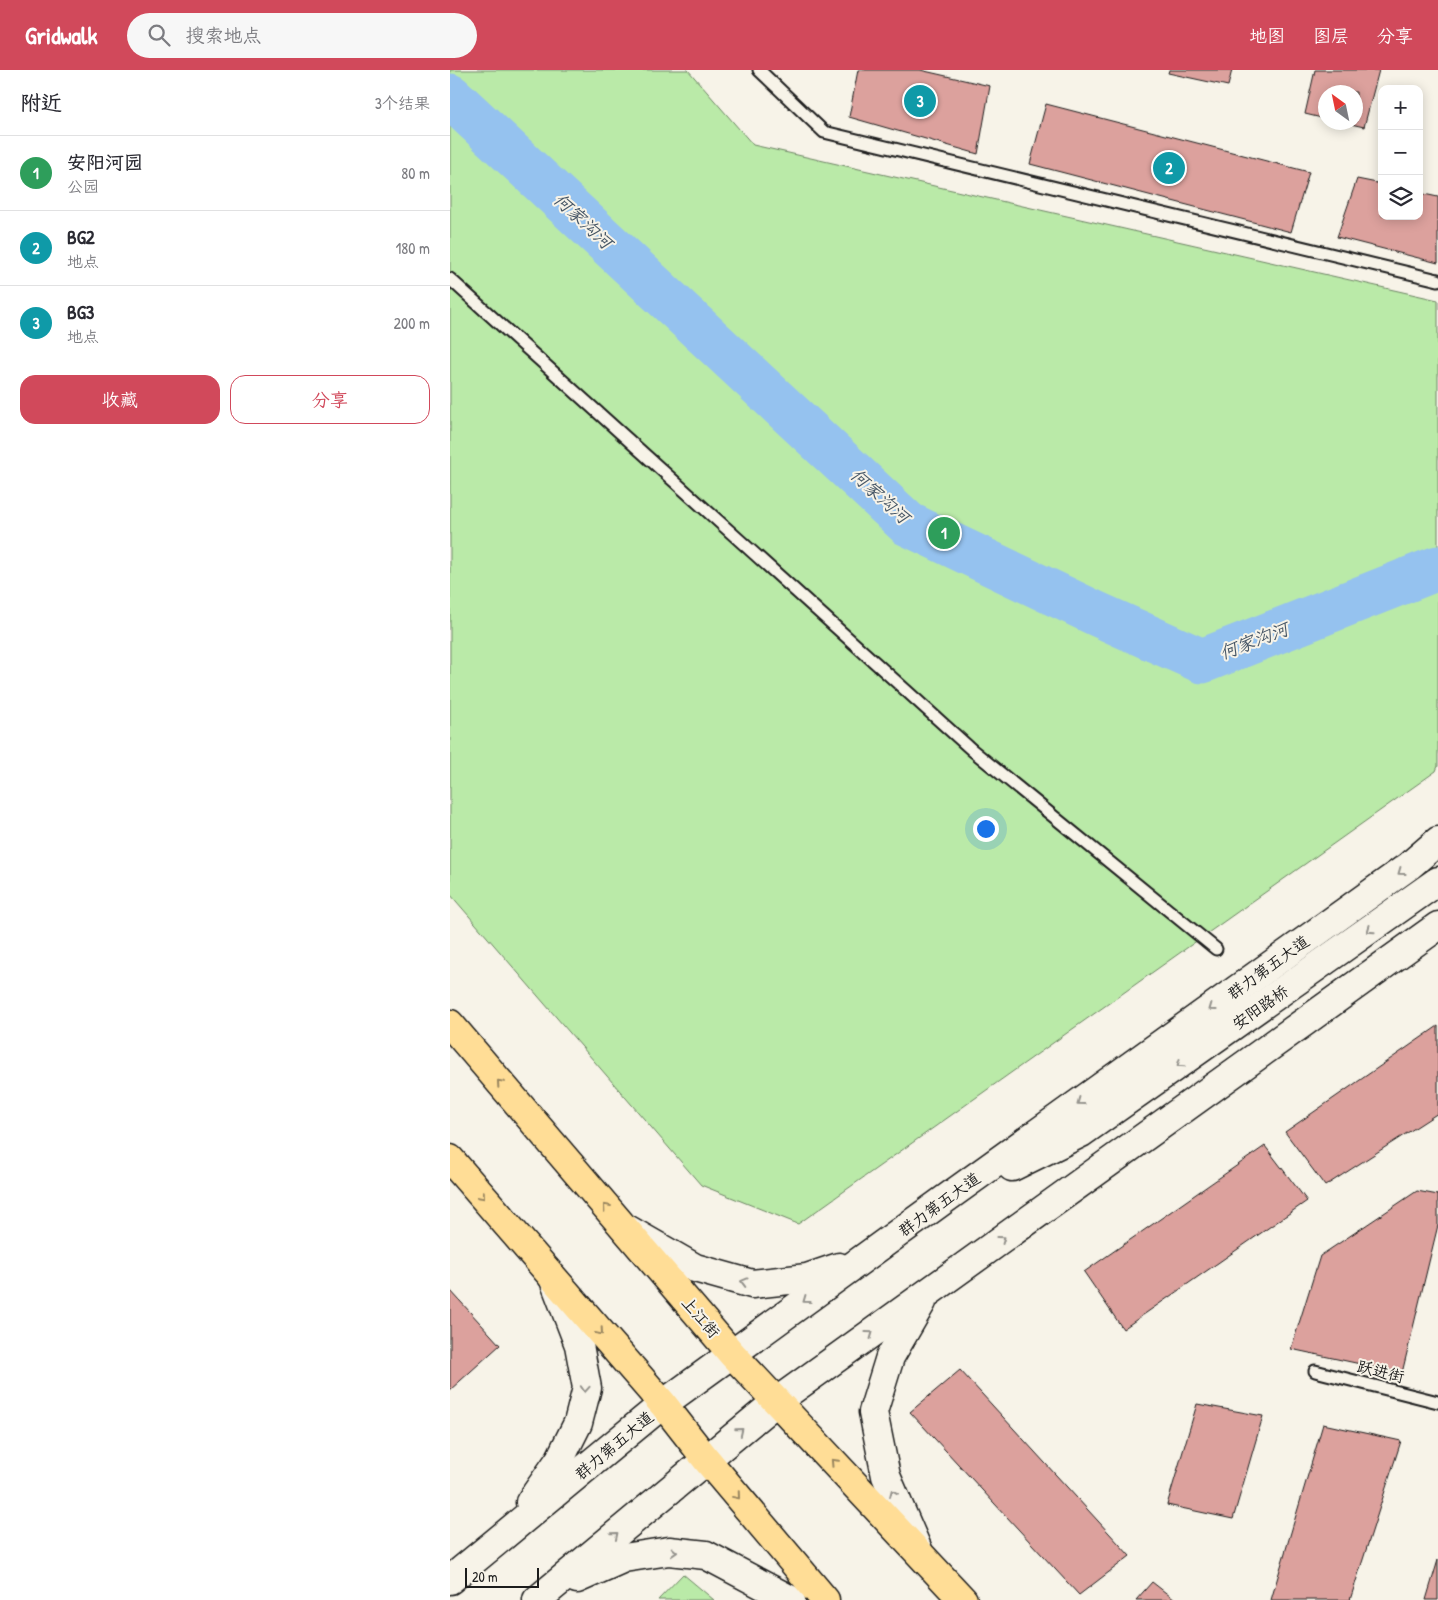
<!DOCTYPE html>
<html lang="zh">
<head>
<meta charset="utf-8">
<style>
  body { margin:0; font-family:"Patrick Hand","LXGW WenKai TC",sans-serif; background:#f7f7f7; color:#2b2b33 }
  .controls { position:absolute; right:15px; top:15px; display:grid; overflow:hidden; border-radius:10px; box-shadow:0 2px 12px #0003 }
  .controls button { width:45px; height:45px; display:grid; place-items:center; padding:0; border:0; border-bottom:1px solid #e1e1e2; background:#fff; color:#2b2b33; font:25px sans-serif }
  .compass { position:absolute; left:868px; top:15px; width:45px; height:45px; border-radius:50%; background:#fff; box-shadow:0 2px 12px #0003; rotate:327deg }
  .scale { position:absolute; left:15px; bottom:12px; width:74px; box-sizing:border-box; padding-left:5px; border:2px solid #1c1c1c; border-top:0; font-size:14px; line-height:18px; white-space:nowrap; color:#1c1c1c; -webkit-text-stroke:4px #f7f3e8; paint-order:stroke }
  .you { position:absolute; left:535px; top:758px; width:18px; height:18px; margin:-12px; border:4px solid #fff; border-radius:50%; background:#1a73e8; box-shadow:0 0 0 8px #1a73e833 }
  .badge { display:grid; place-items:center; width:32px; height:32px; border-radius:50%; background:#d1495b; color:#fff; font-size:16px; font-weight:700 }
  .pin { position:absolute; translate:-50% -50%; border:2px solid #fff; box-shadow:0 1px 5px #0006 }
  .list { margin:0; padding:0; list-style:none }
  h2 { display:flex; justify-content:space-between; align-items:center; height:65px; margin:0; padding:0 20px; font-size:21px }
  h2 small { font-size:16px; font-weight:400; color:#7c7c81 }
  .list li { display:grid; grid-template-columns:32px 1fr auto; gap:15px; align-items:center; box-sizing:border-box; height:75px; padding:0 20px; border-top:1px solid #e1e1e2 }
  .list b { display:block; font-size:19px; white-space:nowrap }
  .list p { margin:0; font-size:16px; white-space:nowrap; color:#7c7c81 }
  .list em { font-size:16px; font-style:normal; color:#7c7c81 }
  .actions { display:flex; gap:10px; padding:15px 20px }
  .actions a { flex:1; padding:11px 0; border:1px solid #d1495b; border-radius:15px; text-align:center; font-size:18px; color:#d1495b }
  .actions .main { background:#d1495b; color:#fff }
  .icon { flex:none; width:28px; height:28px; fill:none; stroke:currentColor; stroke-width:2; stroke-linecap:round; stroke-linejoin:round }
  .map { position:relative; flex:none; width:988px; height:1530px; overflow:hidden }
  header { display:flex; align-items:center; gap:30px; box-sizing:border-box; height:70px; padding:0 25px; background:#d1495b; color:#fff }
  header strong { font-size:24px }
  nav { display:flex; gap:28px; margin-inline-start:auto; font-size:18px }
  .search { width:350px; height:45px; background:#f7f7f7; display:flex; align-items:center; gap:12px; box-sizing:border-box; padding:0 18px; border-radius:28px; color:#7c7c81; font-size:19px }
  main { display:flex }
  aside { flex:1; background:#fff }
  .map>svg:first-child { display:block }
  .green { fill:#baeaa8; stroke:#6b8362 }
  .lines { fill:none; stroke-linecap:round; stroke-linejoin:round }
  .river { stroke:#95c2ef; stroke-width:45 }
  .building { fill:#dca19d; stroke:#1c1c1c }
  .service-casing { stroke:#1c1c1c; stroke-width:15 }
  .secondary-casing { stroke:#1c1c1c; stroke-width:31 }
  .primary-casing { stroke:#1c1c1c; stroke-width:31 }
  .service { stroke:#f7f3e8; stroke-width:11 }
  .secondary { stroke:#f7f3e8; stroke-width:28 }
  .primary { stroke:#ffdd96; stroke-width:28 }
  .oneway { stroke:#94928c }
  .oneway2 { stroke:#99865f }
  .labels { text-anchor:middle; stroke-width:4; stroke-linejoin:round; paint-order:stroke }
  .street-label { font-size:16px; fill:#1c1c1c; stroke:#f7f3e8 }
  .water-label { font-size:18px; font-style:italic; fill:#465666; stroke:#f7f3e8 }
</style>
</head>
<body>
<header>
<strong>Gridwalk</strong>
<div class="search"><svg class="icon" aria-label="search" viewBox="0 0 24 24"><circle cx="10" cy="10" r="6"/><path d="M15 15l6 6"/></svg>搜索地点</div>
<nav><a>地图</a><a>图层</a><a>分享</a></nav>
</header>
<main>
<aside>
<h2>附近<small>3个结果</small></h2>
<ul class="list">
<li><span class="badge" style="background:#2e9e5b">1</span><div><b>安阳河园</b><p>公园</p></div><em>80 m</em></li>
<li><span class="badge" style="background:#0f9aa8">2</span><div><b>BG2</b><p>地点</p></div><em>180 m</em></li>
<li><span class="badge" style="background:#0f9aa8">3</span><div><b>BG3</b><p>地点</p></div><em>200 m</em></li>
</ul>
<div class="actions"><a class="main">收藏</a><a>分享</a></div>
</aside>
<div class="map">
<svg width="988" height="1530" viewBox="0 0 988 1530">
  <rect width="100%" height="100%" fill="#f7f3e8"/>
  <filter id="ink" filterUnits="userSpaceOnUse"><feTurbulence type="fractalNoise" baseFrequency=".02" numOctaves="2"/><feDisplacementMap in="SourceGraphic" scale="10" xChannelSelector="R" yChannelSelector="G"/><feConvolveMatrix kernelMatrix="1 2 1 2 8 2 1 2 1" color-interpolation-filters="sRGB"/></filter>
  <g filter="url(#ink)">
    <g class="green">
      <path d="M0 0H238L303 75 988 230V696L986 701 348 1154 251 1115 0 824Z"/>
      <path d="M233 1504 264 1530H208Z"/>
    </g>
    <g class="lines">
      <path class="river" d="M0 26 458 454 647 544 752 591 988 498"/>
    </g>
    <g class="building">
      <path d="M408 0H470L540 16 528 84 399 47Z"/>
      <path d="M719 0H782L778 16 718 3Z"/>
      <path d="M865 0H929L914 57 892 52H906V22H876V49L855 44Z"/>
      <path d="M596 34 859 102 841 162 580 94Z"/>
      <path d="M907 109 932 114V146H969V123L988 127V193L887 167Z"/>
      <path d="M988 956V1043L875 1116 835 1062Z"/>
      <path d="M815 1076 857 1131 673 1259 634 1202Z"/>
      <path d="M967 1121 988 1125V1155L952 1303 841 1279 870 1186Z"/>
      <path d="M0 1220 50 1275 0 1320Z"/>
      <path d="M510 1300 680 1486 629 1525 460 1342Z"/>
      <path d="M747 1334 813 1346 783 1449 717 1435Z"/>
      <path d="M873 1354 951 1371 900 1530H821Z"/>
      <path d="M988 1490V1530H976Z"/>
      <path d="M702 1512 725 1530H686Z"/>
    </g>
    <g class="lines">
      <g class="service-casing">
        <g id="service">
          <path d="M309 0 374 62 988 210"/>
          <path d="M0 209 522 680 766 879"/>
          <path d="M865 1301 988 1332"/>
        </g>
      </g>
      <g class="secondary-casing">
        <g id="secondary">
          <path d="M562 1097 631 1063 988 811"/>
          <path d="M177 1159 245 1198 302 1214 357 1208 389 1197"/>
          <path d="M80 1432 110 1389 128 1353 137 1318 129 1275 104 1210"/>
          <path d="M468 1480 436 1406 423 1342 440 1287 472 1232"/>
          <path d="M127 1509 174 1488 219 1481 256 1485 341 1530"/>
          <path d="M0 1510 213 1334 491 1132 959 796 988 771"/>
          <path d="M87 1530 327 1331 988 856"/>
        </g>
      </g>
      <g class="primary-casing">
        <g id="primary">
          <path d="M0 954 282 1284 513 1530"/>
          <path d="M0 1089 213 1334 256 1389 375 1530"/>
        </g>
      </g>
      <use href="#service" class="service"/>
      <use href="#secondary" class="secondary"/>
      <use href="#primary" class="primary"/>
    </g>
    <defs><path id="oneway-chevron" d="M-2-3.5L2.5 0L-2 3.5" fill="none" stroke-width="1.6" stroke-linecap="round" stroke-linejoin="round" transform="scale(1.25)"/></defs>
    <g class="oneway">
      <use href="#oneway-chevron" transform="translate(951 802) rotate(144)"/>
      <use href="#oneway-chevron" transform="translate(920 860) rotate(145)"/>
      <use href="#oneway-chevron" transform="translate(762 938) rotate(144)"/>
      <use href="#oneway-chevron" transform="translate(730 994) rotate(145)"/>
      <use href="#oneway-chevron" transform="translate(630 1032) rotate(144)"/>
      <use href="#oneway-chevron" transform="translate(552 1169) rotate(-36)"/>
      <use href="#oneway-chevron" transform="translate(294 1212) rotate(-165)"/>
      <use href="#oneway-chevron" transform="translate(356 1230) rotate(144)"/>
      <use href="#oneway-chevron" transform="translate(420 1264) rotate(-36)"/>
      <use href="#oneway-chevron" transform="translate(135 1319) rotate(94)"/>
      <use href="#oneway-chevron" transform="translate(290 1361) rotate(-39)"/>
      <use href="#oneway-chevron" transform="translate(443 1423) rotate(-113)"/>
      <use href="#oneway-chevron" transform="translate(165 1465) rotate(-40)"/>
      <use href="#oneway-chevron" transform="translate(224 1482) rotate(3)"/>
    </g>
    <g class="oneway2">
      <use href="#oneway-chevron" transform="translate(50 1013) rotate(-131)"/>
      <use href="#oneway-chevron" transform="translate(32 1126) rotate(49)"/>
      <use href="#oneway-chevron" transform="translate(156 1137) rotate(-131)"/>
      <use href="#oneway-chevron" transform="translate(150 1262) rotate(49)"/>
      <use href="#oneway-chevron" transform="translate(384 1392) rotate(-133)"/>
      <use href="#oneway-chevron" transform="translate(287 1426) rotate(50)"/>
    </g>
  </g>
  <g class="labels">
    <g class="street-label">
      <text transform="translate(818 897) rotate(-36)" y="6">群力第五大道</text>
      <text transform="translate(810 937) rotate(-35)" y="6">安阳路桥</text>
      <text transform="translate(489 1134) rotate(-36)" y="6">群力第五大道</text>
      <text transform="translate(251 1247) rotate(49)" y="6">上江街</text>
      <text transform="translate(931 1301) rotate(14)" y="6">跃进街</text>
      <text transform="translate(164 1375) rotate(-40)" y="6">群力第五大道</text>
    </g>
    <g class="water-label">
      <text transform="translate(133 151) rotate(43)" y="6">何家沟河</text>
      <text transform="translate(430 426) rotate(42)" y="6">何家沟河</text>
      <text transform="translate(804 571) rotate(-21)" y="6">何家沟河</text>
    </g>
  </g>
</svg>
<div class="controls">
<button>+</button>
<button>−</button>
<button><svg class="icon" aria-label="layers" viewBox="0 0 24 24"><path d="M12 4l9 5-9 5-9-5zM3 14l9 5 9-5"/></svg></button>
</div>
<svg class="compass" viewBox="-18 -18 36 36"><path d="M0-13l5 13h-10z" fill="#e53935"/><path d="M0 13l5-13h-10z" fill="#7c7c81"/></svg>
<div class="scale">20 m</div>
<div class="you"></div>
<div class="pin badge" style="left:494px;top:463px;background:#2e9e5b">1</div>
<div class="pin badge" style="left:719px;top:98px;background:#0f9aa8">2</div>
<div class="pin badge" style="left:470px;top:31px;background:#0f9aa8">3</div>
</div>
</main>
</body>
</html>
